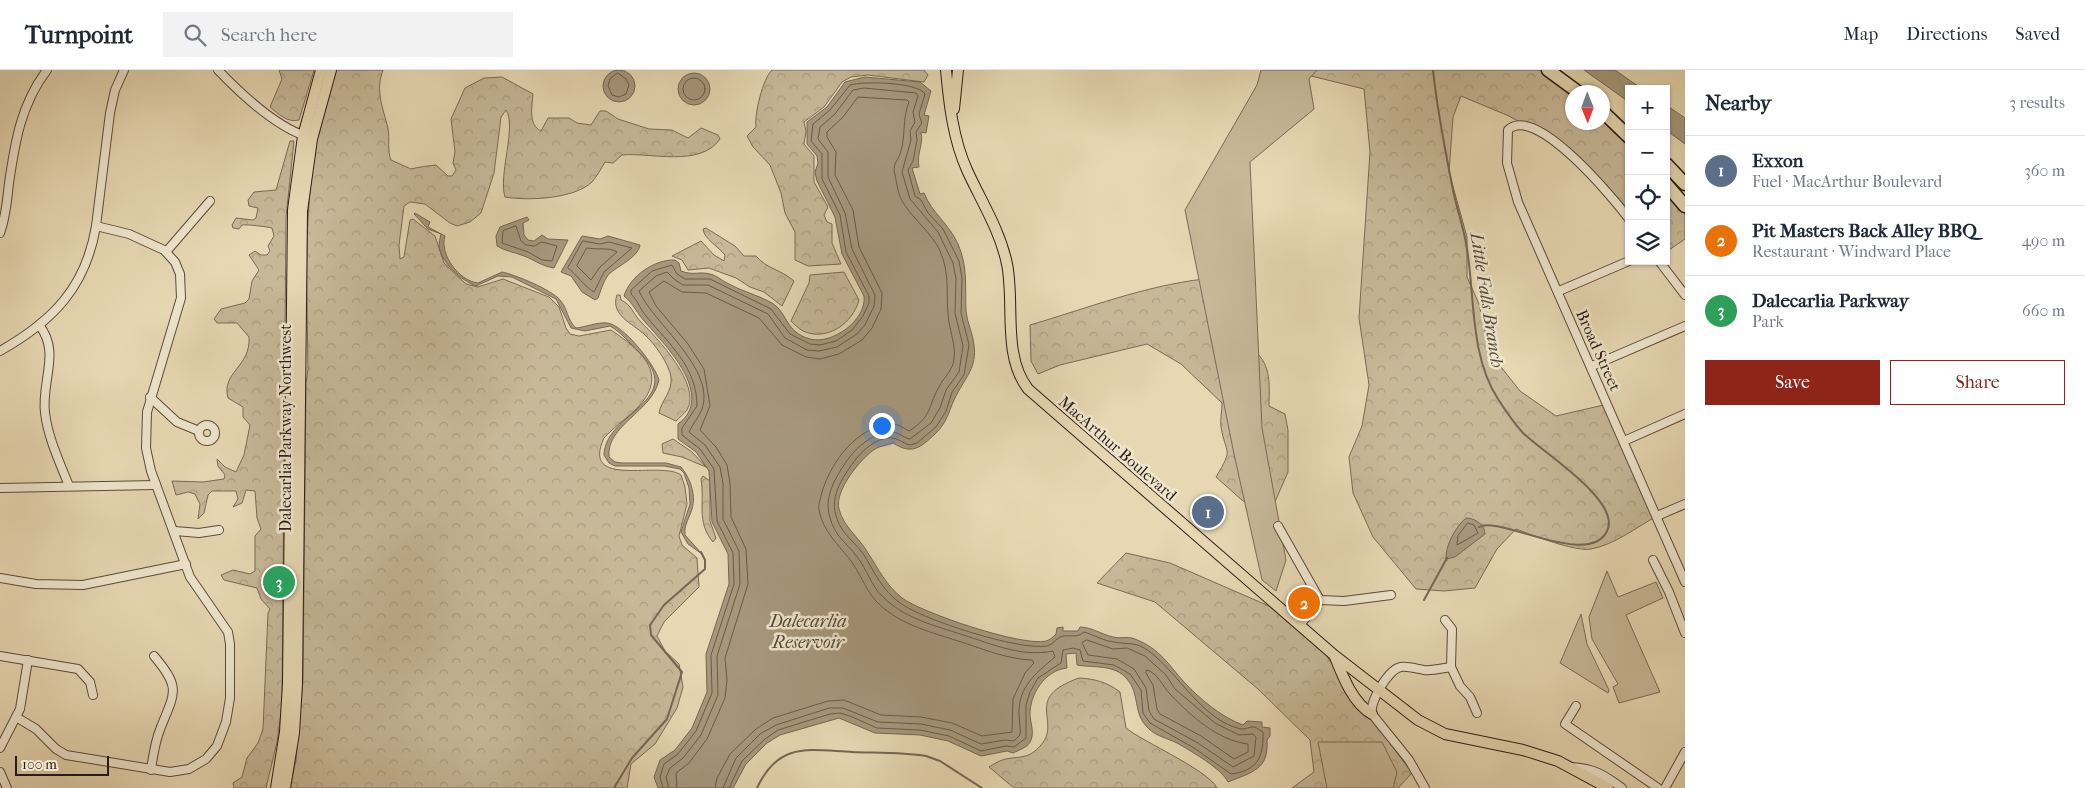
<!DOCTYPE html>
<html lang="en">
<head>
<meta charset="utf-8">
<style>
  body { margin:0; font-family:"IM FELL French Canon",serif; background:#f2f2f3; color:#1f2937 }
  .controls { position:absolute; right:15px; top:15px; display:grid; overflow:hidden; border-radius:0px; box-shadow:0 1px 4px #0004 }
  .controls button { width:45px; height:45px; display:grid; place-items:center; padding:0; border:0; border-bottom:1px solid #e0e1e3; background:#fff; color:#1f2937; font:25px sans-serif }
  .compass { position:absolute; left:1565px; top:15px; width:45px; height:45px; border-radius:50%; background:#fff; box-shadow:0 1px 4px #0004; rotate:179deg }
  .scale { position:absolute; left:15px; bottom:12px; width:94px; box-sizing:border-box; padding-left:5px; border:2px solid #2c1b15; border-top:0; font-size:14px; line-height:18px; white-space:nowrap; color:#2c1b15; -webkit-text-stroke:4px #efe6ce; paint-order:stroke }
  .you { position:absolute; left:881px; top:355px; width:18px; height:18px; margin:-12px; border:4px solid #fff; border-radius:50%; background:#1a73e8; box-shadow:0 0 0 8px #1a73e833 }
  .badge { display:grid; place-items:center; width:32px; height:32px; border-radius:50%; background:#8f2418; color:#fff; font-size:16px; font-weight:700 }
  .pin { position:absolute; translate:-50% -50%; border:2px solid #fff; box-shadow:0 1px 5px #0006 }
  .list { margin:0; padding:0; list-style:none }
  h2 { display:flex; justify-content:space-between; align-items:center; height:65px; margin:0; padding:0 20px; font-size:21px }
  h2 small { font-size:16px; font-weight:400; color:#747a83 }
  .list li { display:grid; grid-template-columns:32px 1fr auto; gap:15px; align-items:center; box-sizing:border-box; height:70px; padding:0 20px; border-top:1px solid #e0e1e3 }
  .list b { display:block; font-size:19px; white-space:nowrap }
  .list p { margin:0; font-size:16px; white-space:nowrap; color:#747a83 }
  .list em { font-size:16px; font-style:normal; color:#747a83 }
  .actions { display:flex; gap:10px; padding:15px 20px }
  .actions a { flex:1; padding:11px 0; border:1px solid #8f2418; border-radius:0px; text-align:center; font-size:18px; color:#8f2418 }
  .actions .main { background:#8f2418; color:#fff }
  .icon { flex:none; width:28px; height:28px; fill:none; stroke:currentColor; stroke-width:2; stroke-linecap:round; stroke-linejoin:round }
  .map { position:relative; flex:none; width:1685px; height:718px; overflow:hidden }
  header { display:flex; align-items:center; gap:30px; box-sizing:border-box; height:70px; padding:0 25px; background:#fff; border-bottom:1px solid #e0e1e3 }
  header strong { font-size:24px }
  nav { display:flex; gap:28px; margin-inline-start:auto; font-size:18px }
  .search { width:350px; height:45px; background:#f2f2f3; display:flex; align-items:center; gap:12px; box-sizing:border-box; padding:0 18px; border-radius:0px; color:#747a83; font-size:19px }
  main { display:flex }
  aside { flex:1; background:#fff }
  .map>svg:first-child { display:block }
  .forest { fill:url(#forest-crowns); stroke:#7a6a56 }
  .green { fill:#c7b898; stroke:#7a6a56 }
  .water { fill:#a7987d; stroke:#766653 }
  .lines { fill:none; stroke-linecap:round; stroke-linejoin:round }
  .shore { stroke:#6a5a49; stroke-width:1 }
  .stream { stroke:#766653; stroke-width:2 }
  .minor-casing { stroke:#5b4a3c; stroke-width:10 }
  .major-casing { stroke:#2c1b15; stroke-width:12 }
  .highway-casing { stroke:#2c1b15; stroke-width:15 }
  .minor { stroke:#efe6ce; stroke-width:8 }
  .major { stroke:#e7d8b3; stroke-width:10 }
  .highway { stroke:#e7d8b3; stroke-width:12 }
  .labels { text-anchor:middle; stroke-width:5; stroke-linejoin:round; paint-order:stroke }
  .street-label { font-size:16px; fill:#2c1b15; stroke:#efe6ce }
  .water-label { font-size:18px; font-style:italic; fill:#574739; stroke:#efe6ce }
</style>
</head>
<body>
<header>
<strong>Turnpoint</strong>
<div class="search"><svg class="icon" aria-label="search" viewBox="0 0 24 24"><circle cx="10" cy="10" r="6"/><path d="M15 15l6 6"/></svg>Search here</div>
<nav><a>Map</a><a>Directions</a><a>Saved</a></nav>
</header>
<main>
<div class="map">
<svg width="1685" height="718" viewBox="0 0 1685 718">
  <defs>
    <pattern id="forest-crowns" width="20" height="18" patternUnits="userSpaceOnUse" patternTransform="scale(1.25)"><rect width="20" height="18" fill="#c7b898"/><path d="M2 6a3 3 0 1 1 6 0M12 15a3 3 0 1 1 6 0" fill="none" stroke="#ab9e82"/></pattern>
  </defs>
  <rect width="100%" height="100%" fill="#e7d8b3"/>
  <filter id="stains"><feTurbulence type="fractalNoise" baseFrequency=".004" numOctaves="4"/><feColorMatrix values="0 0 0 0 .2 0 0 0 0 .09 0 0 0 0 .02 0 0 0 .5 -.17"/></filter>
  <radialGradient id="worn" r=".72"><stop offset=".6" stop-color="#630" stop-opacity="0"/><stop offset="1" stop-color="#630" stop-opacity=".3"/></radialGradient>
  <g class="forest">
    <path d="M279 0H314L299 50C287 53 279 44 270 37L282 9Z"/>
    <path d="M336 0H383C375 21 383 38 388 58 390 69 387 80 391 90L411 99C419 97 427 96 436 95L448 106H452L456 100 453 93 455 82 451 49 465 18 484 8 502 7 533 24C532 36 528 55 541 61L548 48H569L577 53 591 55 600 41H606L618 49 649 59 672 60 688 68 701 58 718 65 720 69C700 98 649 82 622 85L613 93 605 92C601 99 597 106 592 112 574 129 528 131 505 127 498 105 517 56 506 40L501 47 494 103 481 143 470 152 457 156 450 153 425 134 410 132 404 136 399 175 400 189 404 187 410 150 413 149 435 166 444 193 466 214 478 217 503 209 549 227 559 237 566 258 570 264 579 266 611 260C645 283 671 307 633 342 623 351 613 358 604 368 580 420 661 390 681 405L685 417 687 434 679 466 682 475 697 488 699 517 664 552 657 566 665 581 679 594 683 617 677 638 655 674 631 694 627 718H290L296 690 303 610 306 313 308 299C307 198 300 96 336 0Z"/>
    <path d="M772 0H924L928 5 924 12 868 5 851 7 842 12 824 37 804 52 806 61 804 74 814 86V112L828 137 824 145 827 152 832 154V173L841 194 808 196 795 190V162L785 143 781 123 770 95 753 77 747 66 756 57C754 45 763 8 772 0Z"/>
    <path d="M1295 0H1548L1572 22V52H1602L1603 41 1629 67V149L1557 73 1509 46 1461 26 1453 47 1449 102 1467 167V207L1479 234 1490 283 1520 321 1556 346 1608 334 1657 446C1637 457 1614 475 1591 479 1575 482 1532 465 1516 459L1497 479 1475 518 1444 521 1416 519 1373 467 1353 423 1349 387 1362 356 1369 315 1359 248 1370 82 1364 19 1299 3Z"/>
    <path d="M290 71H294L286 147 282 635 277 672 266 718H234L233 713 242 707 247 688 258 673 263 659 268 543 270 539 261 529 257 518 224 510 221 505 233 500 250 504 255 501V466L261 459 257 448 255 421 246 420 242 433 233 437 238 429 236 421H212L208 425 204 443 198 449 200 434 195 424 188 422 176 425 172 411 203 412 224 409 225 405 218 396 217 389 225 397 236 402 244 385 250 355 243 347V337L228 328C221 302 251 297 249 267L237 253H217L214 249 221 239 245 233 249 229 252 211 259 200 249 185 255 181 261 185H267L270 181 268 176 274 166 272 158C269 157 246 154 242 155L239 159 233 158 232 155 236 148 253 150 256 148 258 138 249 136 248 130 254 122 276 120Z"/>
    <path d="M1666 114 1685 136V169L1666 182Z"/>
    <path d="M706 158 735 176 744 186H756C767 199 780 199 794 211L782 236 764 222 750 217 736 208 709 198 688 200 682 190 672 186 701 171 714 185 724 191 725 185C719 177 704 169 703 159Z"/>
    <path d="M844 202 859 230C853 253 827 272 803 261 799 259 794 254 791 251L809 213 810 205Z"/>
    <path d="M1204 209 1254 280C1272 296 1269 314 1269 336L1285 344 1288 360V402L1274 434 1243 431 1216 407C1234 377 1226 386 1221 357 1220 350 1222 341 1222 333L1181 294 1147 274 1060 295 1038 304 1031 291 1030 255C1088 238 1144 216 1204 209Z"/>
    <path d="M617 225H620L621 230C632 235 633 244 641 252 657 268 702 315 687 340 684 344 679 348 676 351L659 343C661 331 673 321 671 307 669 294 655 274 645 265 632 253 610 245 617 225Z"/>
    <path d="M673 369 692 382 706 397 682 387 663 383 662 374Z"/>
    <path d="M703 406 710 411V451L716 468 713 472C696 452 705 433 701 409Z"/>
    <path d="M1126 483 1170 493 1269 536 1326 585 1364 642 1379 658 1412 703 1398 718H1292L1314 702 1310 670 1258 619 1155 532 1097 513Z"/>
    <path d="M1079 608C1095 609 1107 612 1120 622L1126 658C1145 673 1208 700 1217 718H1014L989 697C994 694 1000 690 1006 689 1022 686 1029 689 1041 675 1062 651 1022 628 1079 608Z"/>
  </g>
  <g class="green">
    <path d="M1261 0H1317L1309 9 1314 39 1250 92 1262 358 1286 490 1276 521 1262 510 1234 384 1185 140 1257 15Z"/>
    <path d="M1607 501 1618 527 1656 512 1663 528 1626 545 1660 622 1619 633 1613 617 1618 614 1592 569 1589 547Z"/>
    <path d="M1581 544 1587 574 1609 620 1608 623 1560 593Z"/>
    <path d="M1318 672H1382L1397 702 1393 718H1327Z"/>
  </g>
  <g class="water">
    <path d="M1584 0H1615L1642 19H1629V32Z"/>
    <circle cx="619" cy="16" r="16"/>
    <circle cx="694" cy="19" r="16"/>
    <path d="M865 7 920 12 931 21 924 45 929 46 926 63 921 62C924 74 916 85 919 97L912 98 920 124 924 123C932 143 949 154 958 174 968 197 965 217 966 241 967 253 973 263 974 275 977 297 966 307 957 324 949 338 949 351 935 364 920 378 912 385 893 373 887 375 880 376 875 379 861 388 834 421 839 439 844 458 859 467 868 483 879 500 886 515 902 528 922 543 1023 577 1046 571 1050 570 1053 567 1056 564L1057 558 1063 557V561H1078L1080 557C1091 557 1101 564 1113 567 1121 569 1127 566 1135 569 1160 579 1168 594 1184 612 1200 629 1221 647 1243 655L1247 651 1262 652V657L1270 658V666L1267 670C1269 700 1252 702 1228 712 1222 699 1191 681 1177 673 1167 668 1155 666 1147 657 1133 644 1140 623 1127 609 1115 594 1093 598 1077 595L1076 583 1066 584 1067 598C1045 600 1029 625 1030 646 1031 654 1034 662 1031 670 1029 677 1019 680 1013 683L1007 681 981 686 948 671 920 665 875 663 839 648 780 665 767 673 746 694 733 718H658L654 707 660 690 675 680 692 658 707 622 706 584 729 514 728 484 712 452 709 401 696 382 678 369V354C716 326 666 276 646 253 637 244 634 234 624 226 630 206 655 189 675 190L679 193 681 201C695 206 697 201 710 204 716 205 721 210 727 213 741 221 758 225 772 233 788 243 785 262 810 269 832 275 867 250 864 226L842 184 835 147 817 111 815 102 818 93 817 86 807 74V52L827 37 845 12Z"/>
    <path d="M1666 35 1685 48V74L1666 60Z"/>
    <path d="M415 143 430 152 428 157 445 166C439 184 459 211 478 213L502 202C516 205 552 220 560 230 568 239 567 250 576 258 586 257 597 252 607 253 623 254 655 295 659 310 652 342 606 355 609 387L615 392 622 393H666L681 397C691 409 697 427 691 442 688 450 684 456 685 465L702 484 688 474 681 462 690 434 689 418 684 403 680 399 664 396H615L609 393 604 385C605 342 689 331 639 282 629 273 621 262 610 256L585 261 571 258 556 229 512 207 498 206 476 216C461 210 442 194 439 176 439 173 440 168 441 164L428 159 414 144Z"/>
    <path d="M527 147 529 150 523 153 524 165 528 170 534 171 542 165 548 169 568 170 554 198C541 196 535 190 524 186 514 182 505 181 497 176L496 166 500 157Z"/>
    <path d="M582 166 600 169 608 166 640 175C638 188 617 196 608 205 603 212 601 220 598 228L595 230 582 222 571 206 561 202Z"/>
    <path d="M1466 448C1475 448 1485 455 1485 464L1455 487 1446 489C1445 476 1456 456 1466 448Z"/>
  </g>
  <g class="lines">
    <g class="shore">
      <path d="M618 3 626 9 629 15 626 24 619 27 612 25 608 16 610 9Z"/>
      <circle cx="694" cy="19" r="11"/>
      <path d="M516 156 521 171 526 175 534 176 542 172 557 176 552 191 542 190 528 182 502 173 503 161Z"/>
      <path d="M583 171 600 174 609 172 632 178 604 202 594 222C584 216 577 205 568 198Z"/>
      <path d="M587 178C597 180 610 177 617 182L600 197 591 210 577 196Z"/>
      <path d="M1468 453 1474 455 1478 463 1457 475 1458 466Z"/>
      <path d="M1087 570 1113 579 1127 578 1145 586 1166 605 1175 619 1215 653 1239 665 1253 664 1256 667 1254 686 1233 697 1198 673 1154 649 1149 641 1146 618 1134 599 1117 589 1088 585 1082 573Z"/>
      <path d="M1147 600C1158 603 1163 617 1170 624 1191 646 1217 670 1248 674V682L1234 689 1201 666 1160 644 1157 639 1153 615 1146 603Z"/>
      <path d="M663 718 660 707 664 694 678 684 696 661 712 623 711 585 734 514 733 483 717 451 714 399 700 379 682 365V358L697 336C697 297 669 274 646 246 640 239 638 231 631 224V220L652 201 672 195 677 204 685 209H710L771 239 790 264 810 274 820 275 836 271 852 260 863 246 869 233V226L846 182 840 145 822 109V84L811 71 813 54 830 40 850 15C864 11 917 12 925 24L919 44C922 57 924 49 916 62L917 70 913 91 908 100 915 126 921 130 928 143 943 159 959 191 962 208 961 243 969 275 964 305 952 322 946 341 936 357 917 373 910 375C904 374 899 369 893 368 874 366 857 386 848 400 834 421 828 439 844 462 850 470 858 476 864 485 875 503 882 520 900 533 923 550 1020 581 1047 576 1054 574 1057 567 1063 566 1072 565 1077 568 1084 562 1094 565 1104 571 1114 572 1129 575 1136 571 1150 582 1179 604 1203 651 1241 659 1246 660 1249 656 1255 657L1263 662C1264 687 1257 701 1231 704L1194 678 1150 653 1143 643 1141 620 1130 604 1114 595 1083 591 1080 580 1073 578 1063 580 1061 593 1038 608 1030 622 1026 635V668L1014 677 1006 676 981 681 949 666 920 660 877 658 850 646 840 643 830 644 778 660 765 669 742 691 729 718"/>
      <path d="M669 718 666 707 670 698 683 688 701 665 718 625 717 586 740 514 739 481 723 449V413L720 397 705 375 689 362C692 355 699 347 702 339 716 299 653 253 639 221L656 206 667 202 674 209 683 215H708L768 244 785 268 807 280 819 281 837 277 857 264 865 255 874 236 875 225 852 179 845 143 828 107V82L818 69 820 57 835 44 853 20 864 18 916 23 918 26 913 42 915 52 910 61 911 70 902 102 910 129 938 162 953 193 956 209 955 243 963 276 959 302 946 320 940 338 931 353 910 369C903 368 899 362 892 362 874 362 856 377 846 392 829 417 820 437 838 465 844 473 852 479 858 488 867 500 871 515 882 526 903 547 929 554 957 563 988 572 1019 588 1053 581L1055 587C1035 604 1018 617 1019 645 1019 652 1021 658 1020 665L1014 671 1005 670 981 674 950 660 921 654 878 652 843 638H829L776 655 760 664 736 688 723 718"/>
      <path d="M677 718 676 703 689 693 707 669 725 628 727 610 725 588 748 514 746 479 731 447 730 413 727 395 716 377 700 360 710 336 704 299 688 274 656 236 649 222 664 211 682 222 706 223 759 248 782 275 806 287 820 289 839 284 862 270 872 258 881 239 882 223 859 177 853 140 835 105 836 82 827 67V62L843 47 858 27 907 30 909 32C902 48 906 68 900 84 897 92 892 95 895 105 897 114 898 126 904 134 914 150 932 163 940 181 950 203 946 222 948 244 949 260 956 274 954 289 953 300 945 306 940 315 928 335 933 346 909 361 903 358 899 354 892 354 857 356 831 392 822 422 821 428 818 434 819 440 823 462 839 475 851 491 860 503 865 518 875 530 896 553 927 561 955 570 981 578 1005 589 1032 590L1034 593 1025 603 1013 629 1012 662 982 666 952 653 921 647 881 645 844 630 828 631 773 648 756 659 730 684 717 708 715 718"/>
    </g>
    <g class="stream">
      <path d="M1433 0C1437 40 1445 80 1453 120 1457 140 1464 158 1467 179 1475 228 1470 286 1498 329 1505 340 1514 353 1523 363 1542 382 1622 431 1607 461 1589 499 1498 445 1479 457"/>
      <path d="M1424 530 1447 488"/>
      <path d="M614 718 632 688 667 649 682 602 651 565 650 555 664 535 705 499V490L701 482"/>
      <path d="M757 718C779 671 809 680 852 682 876 683 902 682 926 686L940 691 982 718"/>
    </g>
    <g class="minor-casing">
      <g id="minor">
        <path d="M218 0C241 24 276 57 308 67"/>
        <path d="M1629 149C1614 129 1535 33 1508 60L1507 93 1518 132 1685 512"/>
        <path d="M0 163C6 147 7 130 9 113 15 72 21 34 47 0"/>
        <path d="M166 182 210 131"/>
        <path d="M1659 191 1685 225"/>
        <path d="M1559 221 1629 191"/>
        <path d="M39 255C61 282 41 311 45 343 48 368 60 393 69 416"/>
        <path d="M0 281C53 251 86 217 96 156L110 43 115 20 124 0"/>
        <path d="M1592 296 1685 256"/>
        <path d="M150 327 177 352 199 361"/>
        <circle cx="207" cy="363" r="8"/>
        <path d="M1624 371 1685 344"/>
        <path d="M0 418 156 415"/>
        <path d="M1657 446 1685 434"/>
        <path d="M1278 456 1320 530"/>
        <path d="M175 461 199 463 219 460"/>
        <path d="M1653 490 1669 522 1685 563"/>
        <path d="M0 508 36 514 83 515 186 494"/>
        <path d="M1320 530 1344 531 1391 525"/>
        <path d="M1445 550 1452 559 1451 597 1460 616 1470 627 1477 643"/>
        <path d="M1300 555 1320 530"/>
        <path d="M0 586 78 599 90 612 93 625"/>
        <path d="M1576 636 1565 654 1658 718"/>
        <path d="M16 647 36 659 56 679 66 685 170 702 189 699 206 689 217 676 226 652 230 628V574L228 562 190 507 151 401 146 378 147 342 181 228 180 204 175 192 164 180 129 164 96 156"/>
        <path d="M0 678 20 639 28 590"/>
        <path d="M1571 697C1594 698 1604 705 1622 718"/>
        <path d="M151 700C153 685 155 671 161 657 175 622 181 618 154 586"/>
        <path d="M0 702 7 718"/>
        <path d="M1425 718 1409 690 1372 644C1369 633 1388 599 1401 597 1408 596 1417 599 1424 600 1433 601 1443 598 1451 597"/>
        <path d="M1665 718 1685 682"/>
      </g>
    </g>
    <g class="major-casing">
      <g id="major">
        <path d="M946 0C949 33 953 69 967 100 981 131 1000 160 1007 194 1015 234 1002 285 1028 319L1334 585 1418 650 1445 664 1523 680 1558 691 1608 718"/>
        <path d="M954 39 958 0"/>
        <path d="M1335 587C1343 607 1353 633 1372 644"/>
        <path d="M276 718 285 662 288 614 293 140 303 66 321 0"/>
        <path d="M285 718 294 663 297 614 302 141 312 69 331 0"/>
      </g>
    </g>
    <g class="highway-casing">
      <g id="highway">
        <path d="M1548 0 1578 22"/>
        <path d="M1602 41 1629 67"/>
        <path d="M1666 94 1685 114"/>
        <path d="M1666 114 1685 136"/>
      </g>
    </g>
    <use href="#minor" class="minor"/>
    <use href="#major" class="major"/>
    <use href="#highway" class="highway"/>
  </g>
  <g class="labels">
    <g class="street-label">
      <text transform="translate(1599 280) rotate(66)" y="6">Broad Street</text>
      <text transform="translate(285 358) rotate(-90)" y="6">Dalecarlia Parkway Northwest</text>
      <text transform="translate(1118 378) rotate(41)" y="6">MacArthur Boulevard</text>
    </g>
    <g class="water-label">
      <text transform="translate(1487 230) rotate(81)" y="6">Little Falls Branch</text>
      <text x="808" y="557">Dalecarlia<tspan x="808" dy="21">Reservoir</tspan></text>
    </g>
  </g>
  <rect width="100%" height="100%" filter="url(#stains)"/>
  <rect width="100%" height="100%" fill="url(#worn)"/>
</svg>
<div class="controls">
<button>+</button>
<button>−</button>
<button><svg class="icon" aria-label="locate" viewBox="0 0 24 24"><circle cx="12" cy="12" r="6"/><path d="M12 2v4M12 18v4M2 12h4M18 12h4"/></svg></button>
<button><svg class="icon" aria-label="layers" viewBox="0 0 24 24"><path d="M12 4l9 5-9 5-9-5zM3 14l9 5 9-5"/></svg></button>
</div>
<svg class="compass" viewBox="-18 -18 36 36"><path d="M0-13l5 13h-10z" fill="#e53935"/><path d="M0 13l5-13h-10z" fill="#747a83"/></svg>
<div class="scale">100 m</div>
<div class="you"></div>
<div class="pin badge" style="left:1208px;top:442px;background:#5c6f8a">1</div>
<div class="pin badge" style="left:1304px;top:533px;background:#e8710a">2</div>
<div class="pin badge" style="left:279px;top:512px;background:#2e9e5b">3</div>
</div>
<aside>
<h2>Nearby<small>3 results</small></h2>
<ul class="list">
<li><span class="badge" style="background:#5c6f8a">1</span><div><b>Exxon</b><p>Fuel · MacArthur Boulevard</p></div><em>360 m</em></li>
<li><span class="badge" style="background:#e8710a">2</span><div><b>Pit Masters Back Alley BBQ</b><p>Restaurant · Windward Place</p></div><em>490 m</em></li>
<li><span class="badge" style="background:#2e9e5b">3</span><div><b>Dalecarlia Parkway</b><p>Park</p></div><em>660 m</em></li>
</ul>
<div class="actions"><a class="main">Save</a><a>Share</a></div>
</aside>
</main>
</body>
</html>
